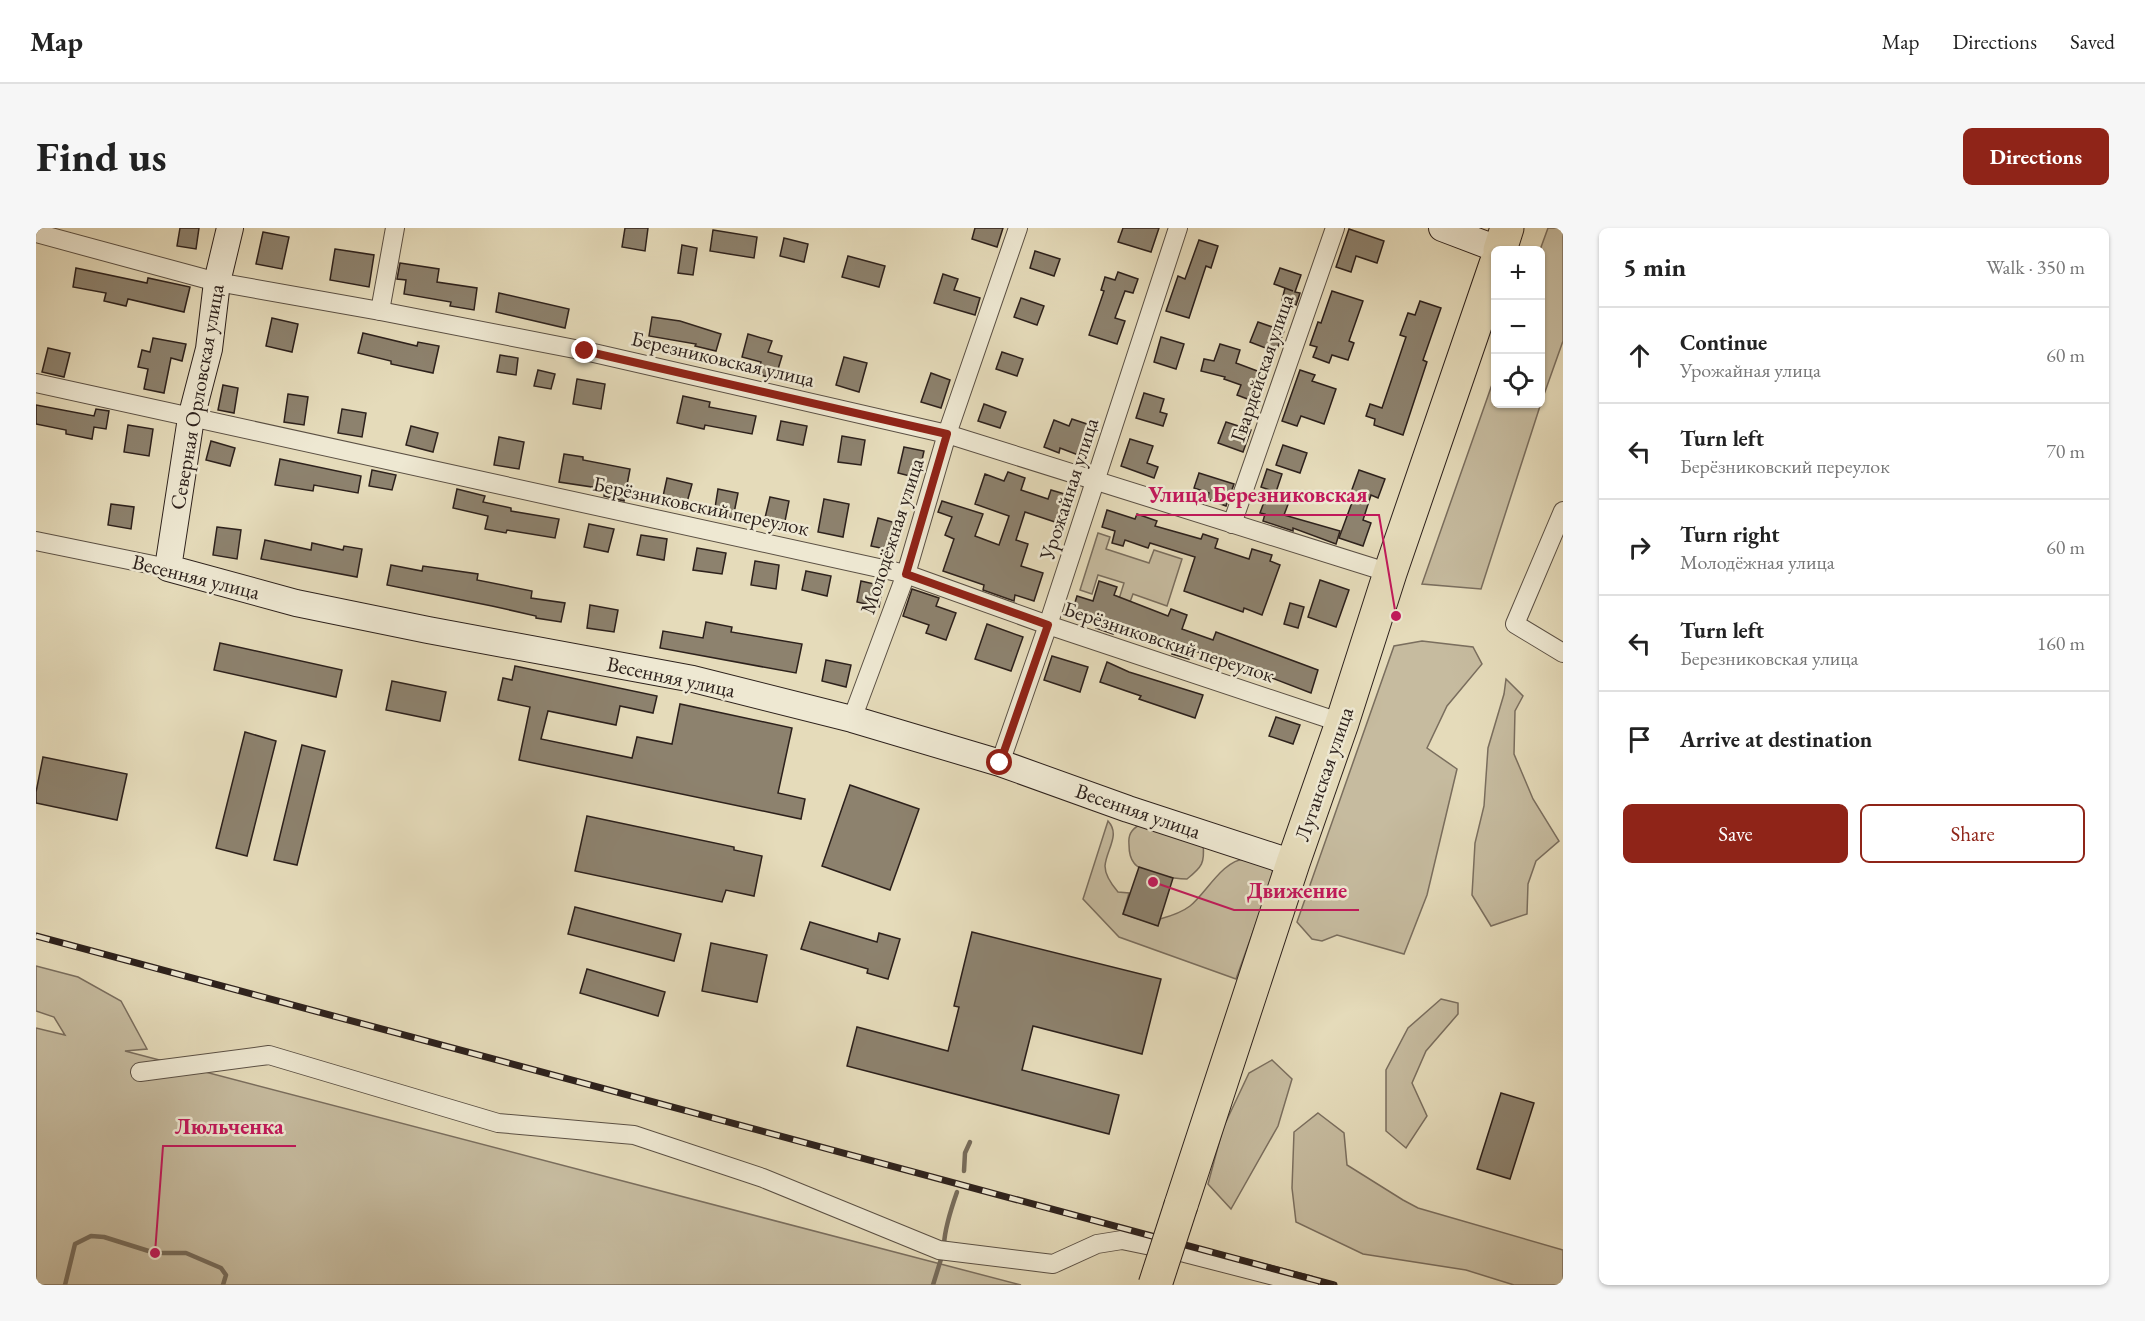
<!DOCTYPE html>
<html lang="en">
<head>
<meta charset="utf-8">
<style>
  body { margin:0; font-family:"EB Garamond",serif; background:#f6f6f6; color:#222 }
  .controls { position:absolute; right:18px; top:18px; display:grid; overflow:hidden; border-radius:9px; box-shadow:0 2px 4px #0004 }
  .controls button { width:54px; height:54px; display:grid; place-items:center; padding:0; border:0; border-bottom:2px solid #e0e0e0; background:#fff; color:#222; font:30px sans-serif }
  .stop { position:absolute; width:18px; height:18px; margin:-14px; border:4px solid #8f2418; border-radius:50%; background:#fff }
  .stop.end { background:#8f2418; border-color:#fff; box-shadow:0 2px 6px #0008 }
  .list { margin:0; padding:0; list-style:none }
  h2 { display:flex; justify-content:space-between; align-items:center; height:78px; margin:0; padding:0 24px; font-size:26px }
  h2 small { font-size:20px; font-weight:400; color:#767676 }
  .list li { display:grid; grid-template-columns:39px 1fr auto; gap:18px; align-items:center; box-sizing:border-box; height:96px; padding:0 24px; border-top:2px solid #e0e0e0 }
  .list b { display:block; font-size:22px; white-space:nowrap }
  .list p { margin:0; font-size:20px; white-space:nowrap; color:#767676 }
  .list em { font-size:20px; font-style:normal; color:#767676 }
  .actions { display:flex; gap:12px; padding:18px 24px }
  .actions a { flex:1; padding:14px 0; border:2px solid #8f2418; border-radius:9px; text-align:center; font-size:21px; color:#8f2418 }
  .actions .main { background:#8f2418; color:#fff }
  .icon { flex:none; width:33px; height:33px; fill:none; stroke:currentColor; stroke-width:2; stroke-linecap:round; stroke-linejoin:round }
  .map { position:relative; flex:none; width:1527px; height:1057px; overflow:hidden; border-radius:9px }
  header { display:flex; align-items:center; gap:36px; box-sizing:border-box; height:84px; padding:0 30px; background:#fff; border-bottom:2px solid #e0e0e0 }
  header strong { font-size:28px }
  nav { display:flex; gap:33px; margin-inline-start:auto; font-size:21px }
  .intro { display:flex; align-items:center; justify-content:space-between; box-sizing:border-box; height:144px; padding:0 36px }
  h1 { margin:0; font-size:42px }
  .button { padding:15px 27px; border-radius:9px; background:#8f2418; color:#fff; font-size:21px; font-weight:700 }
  main { display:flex; gap:36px; padding:0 36px }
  aside { flex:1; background:#fff; border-radius:9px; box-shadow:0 2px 4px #0004 }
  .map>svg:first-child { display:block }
  .green { fill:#c6bb9f; stroke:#7a6e5e; stroke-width:1.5 }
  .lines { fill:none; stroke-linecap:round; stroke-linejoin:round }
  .stream { stroke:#766b5a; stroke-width:4.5 }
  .building { fill:#8d826e; stroke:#2d211c; stroke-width:1.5 }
  .street-casing { stroke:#5b5044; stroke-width:20 }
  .secondary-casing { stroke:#2d211c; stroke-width:28 }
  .highway-casing { stroke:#2d211c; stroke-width:35 }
  .street { stroke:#eee8d2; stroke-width:18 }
  .secondary { stroke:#eee8d2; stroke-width:26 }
  .highway { stroke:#e5dbba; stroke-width:33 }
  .rail-casing { stroke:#2d211c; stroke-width:7 }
  .rail { stroke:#eee8d2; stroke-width:4.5; stroke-dasharray:14; stroke-linecap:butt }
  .highway-bridge-casing { stroke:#2d211c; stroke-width:35; stroke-linecap:butt }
  .highway-bridge { stroke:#e5dbba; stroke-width:33 }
  .route { stroke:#8f2418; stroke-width:8 }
  .labels { text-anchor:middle; stroke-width:5; stroke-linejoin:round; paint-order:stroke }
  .street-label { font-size:21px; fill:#2d211c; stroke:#eee8d2 }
  .leader { fill:none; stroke:#c2185b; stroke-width:2 }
  .callout-dot { fill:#c2185b; stroke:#eee8d2; stroke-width:2 }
  .callout-label { font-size:22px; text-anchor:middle; font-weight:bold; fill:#c2185b; stroke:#eee8d2; stroke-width:5; stroke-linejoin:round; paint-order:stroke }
</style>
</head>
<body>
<header>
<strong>Map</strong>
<nav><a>Map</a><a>Directions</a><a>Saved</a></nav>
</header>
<div class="intro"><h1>Find us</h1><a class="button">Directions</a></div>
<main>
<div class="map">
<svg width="1527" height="1057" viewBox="0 0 1527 1057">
  <rect width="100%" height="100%" fill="#e5dbba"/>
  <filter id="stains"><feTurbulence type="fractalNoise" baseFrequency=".00333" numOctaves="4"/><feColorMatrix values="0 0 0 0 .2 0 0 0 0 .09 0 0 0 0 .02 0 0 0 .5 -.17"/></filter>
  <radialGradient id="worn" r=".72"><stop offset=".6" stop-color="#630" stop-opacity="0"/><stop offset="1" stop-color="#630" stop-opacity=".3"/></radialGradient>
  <g class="green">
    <path d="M1512 0H1527V113L1505 175 1445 361 1386 356 1459 148 1460 176H1504V22Z"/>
    <path d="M1062 305 1074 309 1070 321 1113 335 1118 322 1146 331 1131 378 1097 366 1094 374 1083 371 1088 355 1062 347 1056 366 1044 362Z"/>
    <path d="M1386 413 1437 419 1446 436 1411 478 1391 520 1421 541 1391 667 1368 726 1301 707 1286 713 1276 711 1261 694 1358 418Z"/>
    <path d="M1470 451 1487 468 1479 483 1478 526 1497 571 1523 613 1500 633 1492 656 1491 686 1455 698 1436 667 1439 615 1448 578 1452 520 1468 466Z"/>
    <path d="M1072 593C1085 607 1070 622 1069 638 1069 648 1076 657 1082 664L1093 665 1087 686 1122 697 1124 691C1135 688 1145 685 1154 678 1170 665 1187 632 1209 631 1219 631 1231 639 1239 643L1200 751 1083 709 1047 671Z"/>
    <path d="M1103 597 1167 616C1169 635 1166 639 1151 651 1139 651 1105 645 1098 635 1094 630 1093 623 1093 617 1092 607 1095 602 1103 597Z"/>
    <path d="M0 738 42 749 85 773 111 821 89 823 985 1057H0V800L29 807 18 789 0 783Z"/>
    <path d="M1405 771 1422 775V786L1390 823 1376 855 1391 888 1370 920 1350 903V842L1372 800Z"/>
    <path d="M1236 832 1256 851 1242 898 1195 981 1172 956 1187 900 1213 845Z"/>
    <path d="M1282 885 1308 905 1311 937 1367 972 1382 980 1527 1022V1057H1478L1430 1042 1327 1026 1260 994 1256 960 1258 904Z"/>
  </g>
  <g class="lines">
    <g class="stream">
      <path d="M928 943 929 925 934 914"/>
      <path d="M908 1016C909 999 915 981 921 964"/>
      <path d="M29 1057 39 1016 55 1008 68 1009 119 1025H150L185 1040 190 1047 187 1057"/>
      <path d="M897 1057 905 1031"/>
    </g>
  </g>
  <g class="building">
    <path d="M144 0H163L160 21 141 18Z"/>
    <path d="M589 0H612L609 23 586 19Z"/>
    <path d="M939 0H967L961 19 936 11Z"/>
    <path d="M1087 0H1123L1115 24 1082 14Z"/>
    <path d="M1313 1 1348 13 1341 35 1320 28 1315 44 1300 39Z"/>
    <path d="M677 2 721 9 718 30 674 23Z"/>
    <path d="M227 4 253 9 246 41 220 36Z"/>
    <path d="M748 10 772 16 768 34 744 28Z"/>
    <path d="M1163 12 1182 18 1175 40 1170 38 1153 90 1130 83 1142 48 1149 51Z"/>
    <path d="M646 17 661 20 657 47 642 45Z"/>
    <path d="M299 21 338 27 333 59 294 52Z"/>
    <path d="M999 23 1024 31 1018 48 994 40Z"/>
    <path d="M812 28 849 38 843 59 806 49Z"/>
    <path d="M364 35 403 41 401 54 441 60 438 82 414 78 415 74 368 66 370 52 361 51Z"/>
    <path d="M40 40 111 55 112 50 154 59 148 84 92 71 90 78 68 73 70 65 37 59Z"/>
    <path d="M1244 40 1265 47 1259 64 1264 65 1260 77 1246 72 1249 60 1257 63 1238 56Z"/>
    <path d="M1082 44 1102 51 1097 65 1089 63 1079 90 1089 93 1081 116 1053 107 1068 63 1065 62 1069 49 1079 52Z"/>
    <path d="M907 46 922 51 918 62 944 70 939 87 898 75Z"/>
    <path d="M1296 63 1327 73 1313 113 1318 115 1312 132 1296 127 1293 135 1277 129 1281 119 1274 117 1282 94 1285 95Z"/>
    <path d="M463 65 533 81 529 100 460 84Z"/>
    <path d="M985 70 1008 78 1001 97 978 89Z"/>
    <path d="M1384 73 1405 80 1387 132 1391 134 1367 207 1338 197 1339 191 1330 188 1334 176 1346 180 1370 109 1364 107 1372 85 1379 87Z"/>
    <path d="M616 89 644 93 685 106 680 123 659 118 660 116 613 108Z"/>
    <path d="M236 90 262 96 256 124 230 118Z"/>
    <path d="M1222 94 1248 103 1240 124 1214 114Z"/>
    <path d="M327 105 381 118 382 114 403 118 397 145 355 136V133L322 125Z"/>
    <path d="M712 106 736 113 732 124 746 128 739 151 721 146 725 134 706 129Z"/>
    <path d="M1125 109 1148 116 1140 141 1118 134Z"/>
    <path d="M117 110 150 116 146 133 135 130 128 165 108 161 112 141 102 139 106 122 114 124Z"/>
    <path d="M1184 116 1204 122 1200 135 1232 147 1222 175 1201 167 1205 157 1188 151 1189 149 1165 143 1168 131 1178 133Z"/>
    <path d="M12 120 34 125 28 149 6 144Z"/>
    <path d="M966 124 987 131 981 148 960 141Z"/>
    <path d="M464 127 482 130 480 147 461 144Z"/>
    <path d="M808 129 831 135 823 164 800 157Z"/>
    <path d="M502 142 519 146 515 161 498 158Z"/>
    <path d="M1264 142 1279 147 1276 153 1300 161 1288 196 1265 188 1261 198 1246 193Z"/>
    <path d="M895 145 914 152 905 180 885 174Z"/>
    <path d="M541 151 569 156 565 181 537 176Z"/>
    <path d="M187 157 202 160 198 185 182 182Z"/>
    <path d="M1108 165 1128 171 1124 184 1131 186 1127 198 1100 190Z"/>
    <path d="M252 166 272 169 268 197 248 194Z"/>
    <path d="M647 168 674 174 673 179 720 188 716 206 669 197 668 201 641 195Z"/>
    <path d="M948 176 970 184 964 200 942 193Z"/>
    <path d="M0 177 58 188 60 181 73 183 70 201 58 199 56 211 30 206V202L0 196Z"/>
    <path d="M306 181 330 185 326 209 302 205Z"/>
    <path d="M1036 191 1057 198 1045 228 1024 220 1023 225 1008 219 1018 192 1033 198Z"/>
    <path d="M745 193 771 198 767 217 741 212Z"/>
    <path d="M1190 194 1215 202 1207 224 1182 215Z"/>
    <path d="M92 197 117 201 113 228 88 224Z"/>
    <path d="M375 198 402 205 397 224 370 217Z"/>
    <path d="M806 208 829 212 825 237 802 234Z"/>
    <path d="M463 209 488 214 483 241 458 237Z"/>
    <path d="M1094 211 1117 218 1111 235 1122 239 1118 250 1085 238Z"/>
    <path d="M175 213 199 220 194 238 170 232Z"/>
    <path d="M1247 217 1271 225 1264 245 1240 237Z"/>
    <path d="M868 219 888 223 882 250 862 245Z"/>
    <path d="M528 226 547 229V232L594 241 588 273 568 268 569 261 523 254Z"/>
    <path d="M244 231 325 248 322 265 278 257 277 263 239 257Z"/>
    <path d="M1231 241 1246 246 1240 264 1225 259Z"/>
    <path d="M336 242 360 247 356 262 333 258Z"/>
    <path d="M1323 242 1349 251 1342 270 1335 267 1327 292 1335 295 1327 318 1303 310 1318 269 1314 267Z"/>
    <path d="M972 244 989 250 985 262 1012 271 1015 262 1032 267 1022 295 989 284 980 312 992 316 985 338 1007 345 998 373 979 367 978 373 947 362 948 357 907 343 918 311 909 307 916 289 902 284 906 273 947 286 939 308 963 317 973 288 939 276 949 246 968 253Z"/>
    <path d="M1163 245 1198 256 1190 278 1171 271 1173 265 1158 260Z"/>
    <path d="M631 250 656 256 650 278 626 273Z"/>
    <path d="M421 261 449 268 447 274 475 280V283L523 291 519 310 471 302 470 305 449 301 452 288 417 280Z"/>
    <path d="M682 261 702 265 697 290 678 286Z"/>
    <path d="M1232 263 1254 271 1248 287 1304 303 1300 316 1257 300V303L1227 293 1229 286 1224 285Z"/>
    <path d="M734 269 753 273 748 298 728 294Z"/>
    <path d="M788 271 813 276 807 309 782 304Z"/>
    <path d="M75 276 98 279 95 301 72 297Z"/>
    <path d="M1071 282 1099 291 1101 286 1121 293 1119 298 1165 311 1167 306 1182 311 1179 320 1213 331 1216 321 1236 327 1234 333 1244 337 1226 387 1208 380 1207 384 1148 363 1159 329 1114 315 1112 320 1089 312 1087 318 1076 315 1079 303 1066 299Z"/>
    <path d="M842 290 860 295 854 322 835 318Z"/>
    <path d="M553 296 578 301 572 324 548 319Z"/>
    <path d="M181 299 205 302 201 331 177 327Z"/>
    <path d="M605 307 631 311 628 332 601 327Z"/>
    <path d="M229 312 275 322 276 315 307 322 308 318 326 321 321 349 225 331Z"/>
    <path d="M661 320 690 325 686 346 657 342Z"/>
    <path d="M719 333 743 337 740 361 715 357Z"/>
    <path d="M355 337 386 343 387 338 442 346 441 352 496 363 495 370 529 375 525 394 500 390V388L456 378 351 357Z"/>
    <path d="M770 343 795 348 791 368 766 362Z"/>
    <path d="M1284 352 1313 362 1300 399 1272 389Z"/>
    <path d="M825 353 847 358 843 379 821 374Z"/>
    <path d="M1063 353 1081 359 1078 367 1132 388 1135 381 1151 387 1146 401 1177 412 1180 404 1282 442 1275 465 1210 440 1156 422 1153 431 1136 426 1140 416 1111 406 1110 410 1079 398 1077 406 1060 400 1063 393 1036 384 1041 368 1057 373Z"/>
    <path d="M876 361 903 370 900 378 920 385 910 412 890 405 893 397 867 388Z"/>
    <path d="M1254 375 1268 379 1262 400 1248 396Z"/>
    <path d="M554 377 582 382 578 404 551 400Z"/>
    <path d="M670 394 696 399 695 404 766 416 760 445 624 420 627 403 667 410Z"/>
    <path d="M951 396 987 409 975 443 939 431Z"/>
    <path d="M184 415 306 442 300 469 178 442Z"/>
    <path d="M1016 428 1052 439 1044 464 1008 452Z"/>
    <path d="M790 432 815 437 810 459 786 453Z"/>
    <path d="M1071 434 1093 444 1167 467 1159 490 1103 471 1105 468 1064 454Z"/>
    <path d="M479 438 621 468 617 485 584 478 580 497 512 483 505 511 596 530 601 509 636 516 644 476 756 500 742 565 769 571 765 591 483 532 494 479 462 472 467 450 476 452Z"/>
    <path d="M356 453 410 464 404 493 350 482Z"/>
    <path d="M1240 489 1264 497 1257 516 1233 508Z"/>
    <path d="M209 504 240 513 211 628 180 620Z"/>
    <path d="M266 517 289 523 261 637 238 632Z"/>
    <path d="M7 529 91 546 81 592 0 575V564Z"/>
    <path d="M814 557 883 581 854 662 786 638Z"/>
    <path d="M551 588 698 619V622L726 628 718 668 690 662 686 674 539 643Z"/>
    <path d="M1103 639 1137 650 1122 698 1087 686Z"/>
    <path d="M539 679 645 706 638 733 532 706Z"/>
    <path d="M774 694 841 714 843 705 864 711 852 751 831 745 832 741 765 721Z"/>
    <path d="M936 704 1125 751 1106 826 997 798 986 842 1083 867 1073 906 811 838 821 799 912 823 923 779 918 778Z"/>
    <path d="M675 715 731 727 721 774 666 763Z"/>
    <path d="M551 741 629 764 622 788 544 765Z"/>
    <path d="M1465 865 1498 875 1474 951 1441 941Z"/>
  </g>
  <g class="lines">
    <g class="street-casing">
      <g id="street">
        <path d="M0 5 181 54 344 83 549 123 911 206 1354 345"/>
        <path d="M344 83 359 0"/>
        <path d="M0 155 870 346 1012 397 1306 495"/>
        <path d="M1527 283 1479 396 1527 425"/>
        <path d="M1196 296 1299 0"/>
        <path d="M0 313 132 340"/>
        <path d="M816 491 870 346 911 206 982 0"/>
        <path d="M964 535 1012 397 1142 0"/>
        <path d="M104 844 233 827 462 895 598 907 727 950 903 1022 1017 1036 1061 1016 1086 1012 1149 1025 1273 1057"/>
      </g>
    </g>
    <g class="secondary-casing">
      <g id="secondary">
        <path d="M194 0 181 54 173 121 155 190 132 340 260 375 392 402 657 451 816 491 964 535 1092 581 1257 635"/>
        <path d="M1406 0 1464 22"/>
      </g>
    </g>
    <g class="highway-casing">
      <g id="highway">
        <path d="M1464 22 1471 0"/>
        <path d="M1145 977 1257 635 1306 495 1354 345 1460 36"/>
      </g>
    </g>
    <use href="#street" class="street"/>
    <use href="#secondary" class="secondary"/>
    <use href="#highway" class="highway"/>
    <g class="rail-casing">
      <path id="rail" d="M0 708 1298 1057"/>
    </g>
    <use href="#rail" class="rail"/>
    <g class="highway-bridge-casing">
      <path id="highway-bridge" d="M1119 1057 1145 977"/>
    </g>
    <use href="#highway-bridge" class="highway-bridge"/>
  </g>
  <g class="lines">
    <path class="route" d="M549 123 911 206 870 346 1012 397 964 535"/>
  </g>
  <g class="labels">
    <g class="street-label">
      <text transform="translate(687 131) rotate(13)" y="7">Березниковская улица</text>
      <text transform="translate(1226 140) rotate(-71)" y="7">Гвардейская улица</text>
      <text transform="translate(161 169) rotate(-80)" y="7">Северная Орловская улица</text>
      <text transform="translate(1033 261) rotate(-72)" y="7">Урожайная улица</text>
      <text transform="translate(665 278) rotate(12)" y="7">Берёзниковский переулок</text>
      <text transform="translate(856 308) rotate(-72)" y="7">Молодёжная улица</text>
      <text transform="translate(160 349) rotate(14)" y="7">Весенняя улица</text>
      <text transform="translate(1133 414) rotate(18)" y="7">Берёзниковский переулок</text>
      <text transform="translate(635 449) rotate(12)" y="7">Весенняя улица</text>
      <text transform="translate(1288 546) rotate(-71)" y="7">Луганская улица</text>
      <text transform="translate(1102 583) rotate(19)" y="7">Весенняя улица</text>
    </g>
  </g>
  <path class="leader" d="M1360 388L1343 287H1100M1117 654L1198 682H1323M119 1025L127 918H260"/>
  <g class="callout-dot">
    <circle cx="1360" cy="388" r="6"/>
    <circle cx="1117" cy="654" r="6"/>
    <circle cx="119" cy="1025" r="6"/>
  </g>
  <g class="callout-label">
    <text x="1222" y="274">Улица Березниковская</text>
    <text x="1261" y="670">Движение</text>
    <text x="193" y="906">Люльченка</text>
  </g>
  <rect width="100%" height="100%" filter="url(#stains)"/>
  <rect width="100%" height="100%" fill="url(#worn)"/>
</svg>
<div class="controls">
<button>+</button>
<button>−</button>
<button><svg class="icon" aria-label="locate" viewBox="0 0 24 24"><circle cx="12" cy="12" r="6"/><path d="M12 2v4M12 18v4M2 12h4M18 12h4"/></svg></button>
</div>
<div class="stop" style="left:964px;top:535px"></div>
<div class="stop end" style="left:549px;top:123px"></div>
</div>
<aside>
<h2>5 min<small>Walk · 350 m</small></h2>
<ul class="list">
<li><svg class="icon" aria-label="ahead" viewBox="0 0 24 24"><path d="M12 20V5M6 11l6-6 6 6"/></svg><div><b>Continue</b><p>Урожайная улица</p></div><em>60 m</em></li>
<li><svg class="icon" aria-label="left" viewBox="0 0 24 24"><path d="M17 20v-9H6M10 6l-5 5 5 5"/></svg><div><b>Turn left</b><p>Берёзниковский переулок</p></div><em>70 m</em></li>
<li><svg class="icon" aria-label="right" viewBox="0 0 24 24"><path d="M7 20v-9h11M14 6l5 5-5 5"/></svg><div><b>Turn right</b><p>Молодёжная улица</p></div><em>60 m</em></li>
<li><svg class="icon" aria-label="left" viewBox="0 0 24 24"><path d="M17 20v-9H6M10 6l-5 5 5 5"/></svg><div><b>Turn left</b><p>Березниковская улица</p></div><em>160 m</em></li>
<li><svg class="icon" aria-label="arrive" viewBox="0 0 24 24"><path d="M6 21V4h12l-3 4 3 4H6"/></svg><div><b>Arrive at destination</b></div></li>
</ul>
<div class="actions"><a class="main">Save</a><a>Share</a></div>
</aside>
</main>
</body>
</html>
